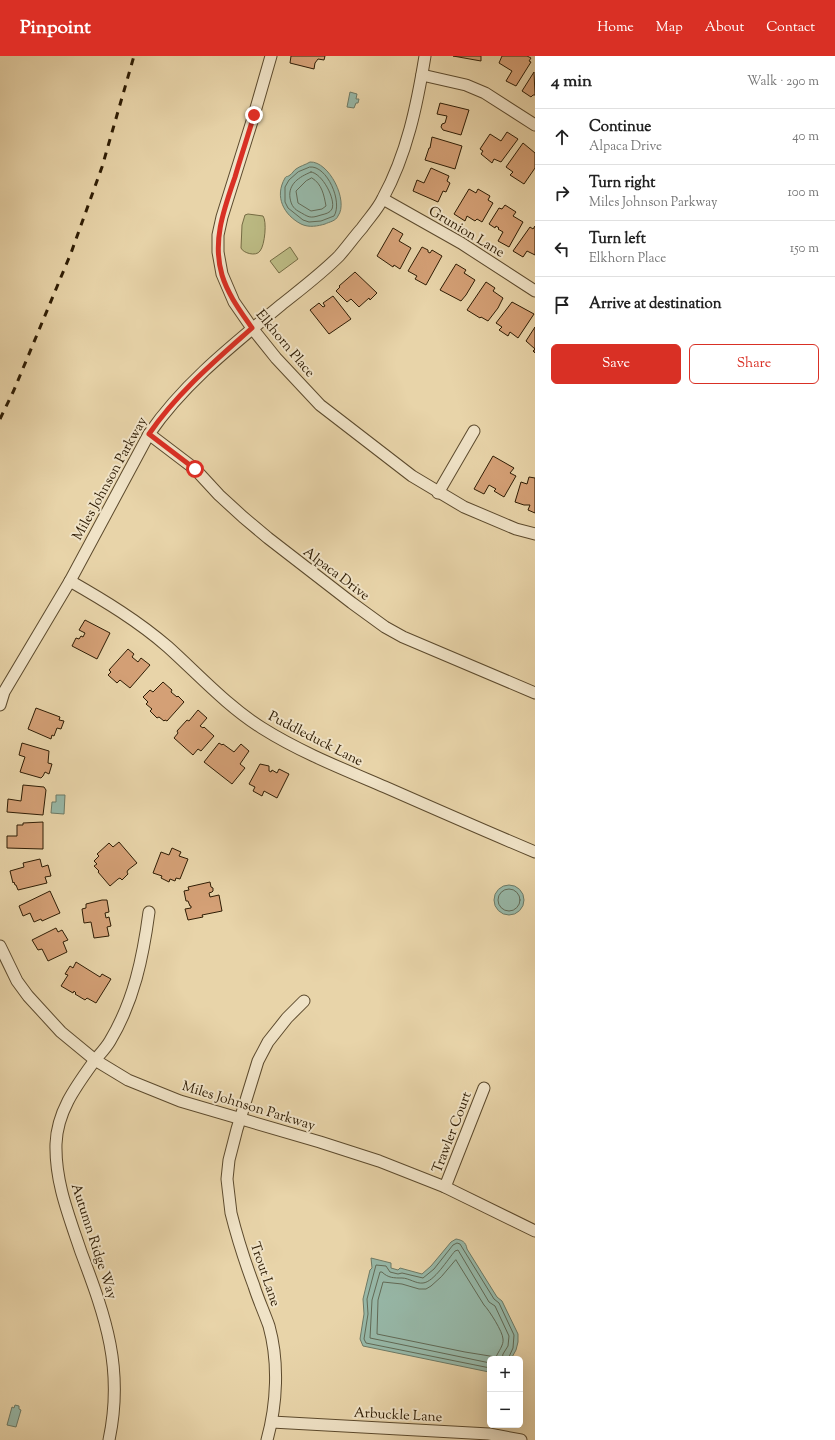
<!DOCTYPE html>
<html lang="en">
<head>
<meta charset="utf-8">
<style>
  body { margin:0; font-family:"Sorts Mill Goudy",serif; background:#f2f2f2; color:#222 }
  .controls { position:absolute; right:12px; bottom:12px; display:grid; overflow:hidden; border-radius:6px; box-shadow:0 4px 16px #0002 }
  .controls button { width:36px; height:36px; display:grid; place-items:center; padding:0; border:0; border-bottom:1px solid #e0e0e0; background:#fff; color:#222; font:20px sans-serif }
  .stop { position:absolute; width:12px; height:12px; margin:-9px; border:3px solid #d93025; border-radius:50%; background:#fff }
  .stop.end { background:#d93025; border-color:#fff; box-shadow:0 1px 4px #0008 }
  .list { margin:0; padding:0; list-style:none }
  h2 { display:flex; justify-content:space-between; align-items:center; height:52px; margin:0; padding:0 16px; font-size:17px }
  h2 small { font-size:13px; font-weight:400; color:#767676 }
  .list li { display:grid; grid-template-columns:26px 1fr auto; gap:12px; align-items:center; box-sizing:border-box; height:56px; padding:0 16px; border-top:1px solid #e0e0e0 }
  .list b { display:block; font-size:15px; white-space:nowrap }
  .list p { margin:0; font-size:13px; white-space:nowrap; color:#767676 }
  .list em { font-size:13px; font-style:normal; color:#767676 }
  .actions { display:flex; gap:8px; padding:12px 16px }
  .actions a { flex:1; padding:9px 0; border:1px solid #d93025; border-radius:6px; text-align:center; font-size:14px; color:#d93025 }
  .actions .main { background:#d93025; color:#fff }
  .icon { flex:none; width:22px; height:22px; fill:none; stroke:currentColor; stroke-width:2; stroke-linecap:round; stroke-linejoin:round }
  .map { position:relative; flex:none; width:535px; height:1384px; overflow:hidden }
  header { display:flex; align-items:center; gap:24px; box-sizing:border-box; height:56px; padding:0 20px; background:#d93025; color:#fff }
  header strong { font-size:19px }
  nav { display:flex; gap:22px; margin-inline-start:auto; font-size:14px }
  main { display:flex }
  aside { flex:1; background:#fff }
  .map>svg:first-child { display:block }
  .green { fill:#bcbb84; stroke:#756c44 }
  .water { fill:#97b8a8; stroke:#6d7a66 }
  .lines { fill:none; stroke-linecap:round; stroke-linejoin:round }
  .shore { stroke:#626a56; stroke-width:1 }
  .building { fill:#d4a076; stroke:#2e1c04 }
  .street-casing { stroke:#5c4a2d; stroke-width:13 }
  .street { stroke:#f0e3c7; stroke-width:11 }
  .rail { stroke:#2e1c04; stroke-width:3; stroke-dasharray:7 7; stroke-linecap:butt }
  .route { stroke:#d93025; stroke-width:5 }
  .labels { text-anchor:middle; stroke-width:4; stroke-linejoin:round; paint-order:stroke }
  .street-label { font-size:14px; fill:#2e1c04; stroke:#f0e3c7 }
</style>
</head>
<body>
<header>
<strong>Pinpoint</strong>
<nav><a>Home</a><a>Map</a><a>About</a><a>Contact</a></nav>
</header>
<main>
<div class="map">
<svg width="535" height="1384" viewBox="0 0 535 1384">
  <rect width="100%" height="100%" fill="#e8d4a9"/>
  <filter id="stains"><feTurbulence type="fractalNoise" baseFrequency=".005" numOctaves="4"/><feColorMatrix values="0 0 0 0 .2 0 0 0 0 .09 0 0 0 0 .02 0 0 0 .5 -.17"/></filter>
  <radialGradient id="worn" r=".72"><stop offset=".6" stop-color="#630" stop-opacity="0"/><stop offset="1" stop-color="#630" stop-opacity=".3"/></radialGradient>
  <g class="green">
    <path d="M248 158 263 160C267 165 265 189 260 195 256 201 243 197 241 192L242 169 245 159Z"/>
    <path d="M290 191 298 203 279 217 270 205Z"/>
  </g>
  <g class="water">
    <path d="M350 36 357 38 356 43H359L358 47H356L354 52 347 51Z"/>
    <path d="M310 106C329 105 349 145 338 160 336 165 329 166 325 168 318 170 309 172 301 168 284 159 274 141 285 122 287 119 286 122 290 119 292 118 294 114 296 113 300 110 305 109 310 106Z"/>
    <path d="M56 739H65L64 758 51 757 52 746H56Z"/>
    <circle cx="509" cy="844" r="15"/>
    <path d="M456 1183C462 1184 466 1186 467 1193L497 1241 502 1245 518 1278V1286L516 1294 511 1303H490V1315L489 1316 363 1290 360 1283 364 1258 363 1243 370 1214 372 1212 371 1202 391 1207V1212L398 1214 400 1212 422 1218 431 1210 451 1186Z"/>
    <path d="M15 1349 19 1350V1353L21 1354 16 1371 7 1369 12 1351 14 1352Z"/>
  </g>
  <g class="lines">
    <g class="shore">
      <path d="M310 111C327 109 343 146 334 160L321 165 309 166 303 164 288 152 285 146V131L289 124 298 116Z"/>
      <path d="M311 116C322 117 336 143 332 153 330 157 325 158 321 159 309 163 309 161 298 155 293 152 291 148 290 142 288 128 299 121 311 116Z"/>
      <path d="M312 122C322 128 324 139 326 150L322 153 311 155 298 147 296 135 306 125Z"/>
      <circle cx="509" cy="844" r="11"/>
      <path d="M456 1204 484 1249C489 1254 503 1276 503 1283 504 1289 498 1296 496 1301L465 1296 377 1278 378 1244 383 1226 402 1228 419 1233H426L431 1230 441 1221Z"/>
      <path d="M490 1307 370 1282 372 1244 380 1216H382C388 1222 394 1222 402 1222 409 1222 416 1228 423 1227 434 1226 448 1203 455 1195L458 1194 489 1246 495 1250 509 1280 508 1290 503 1298 502 1303"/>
      <path d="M490 1312 366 1287 364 1283 368 1258 367 1243 376 1209 386 1210 390 1216 398 1218 402 1217 423 1222 434 1213 453 1189 457 1187 460 1188 494 1243 499 1247 514 1279 513 1292 508 1303"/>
    </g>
  </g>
  <g class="building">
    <path d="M291 0H325L324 4 318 3 315 7 314 13 290 7Z"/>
    <path d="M453 0H481V5Z"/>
    <path d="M502 0H527L531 2 529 5 531 6 516 30 506 25 512 15 499 7Z"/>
    <path d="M534 16 535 39H533L531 41 522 35Z"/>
    <path d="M440 47 469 54 461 79 443 74 441 71 442 68 445 67 447 60 437 58Z"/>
    <path d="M507 76 518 83 501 106 494 103 492 107 481 98 483 95 480 93 490 78 501 85Z"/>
    <path d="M432 81 462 90 455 113 425 104 429 92H430Z"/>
    <path d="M523 87 535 97V112L524 128 510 119 513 116 506 111Z"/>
    <path d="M431 112 449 120 447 125 450 127 446 136 443 135 438 146 413 135 417 124 424 127Z"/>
    <path d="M469 133 476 137 478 133 490 140 488 144 493 147 482 166 477 163 475 165 467 160 465 165 454 158Z"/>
    <path d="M505 149 516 156 513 160 523 166 509 191 498 185 503 176 498 173 499 172 496 170 495 172 489 168 499 152 502 153Z"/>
    <path d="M535 170V199L527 195 523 201 513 195 530 171 533 173Z"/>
    <path d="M393 172 403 178 399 185 411 192 400 213 394 209 393 211 377 200Z"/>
    <path d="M422 191 428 194V196L430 197 432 194 442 200 426 229 415 223 417 220 408 215Z"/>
    <path d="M456 208 466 214 464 217 475 224 466 239 461 245 440 234Z"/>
    <path d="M355 216 377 237 370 244 369 242 359 251 351 243 347 246 336 235 340 231 339 230Z"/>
    <path d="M486 226 495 232 493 235 503 242 498 252 488 265 481 261 480 262 467 254Z"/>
    <path d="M333 240 351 263 329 278 310 254 319 247 323 251 325 250 323 247Z"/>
    <path d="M512 246 534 258 518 282 510 276 508 280 499 274 502 271 496 267Z"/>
    <path d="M535 271V297L533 295 535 293 526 285Z"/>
    <path d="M493 400 514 412 510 417 516 420 504 441 494 435 496 433 489 429 484 438 474 433Z"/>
    <path d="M529 421 535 422V457L528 454 530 449H524L515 446 521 426 527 428Z"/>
    <path d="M85 564 110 577 97 603 72 590 76 582 79 583 81 580 83 581 85 577 79 574Z"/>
    <path d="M128 593 134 598 132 601 138 606 141 602 150 609 130 632 120 624 117 627 108 619 111 616 109 614Z"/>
    <path d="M163 626 172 634 171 636 177 641 178 640 184 646 167 665 165 664 164 665 159 661 157 662 150 655 152 653 146 648 148 646 143 641 150 634 153 636Z"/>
    <path d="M36 652 60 661 59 664 64 665 61 673 57 672 54 680 52 679 51 683 28 673Z"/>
    <path d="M198 654 207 662 200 670 203 672 204 671 214 680 201 695 198 693 193 699 174 682 178 677 177 675 187 664 189 665Z"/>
    <path d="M22 687 49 695 48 707 52 708 49 718 45 716 43 720 41 722 20 716 25 701 19 699Z"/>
    <path d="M219 687 222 689 223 688 234 696 241 688 249 695 240 708 245 712 232 728 204 706Z"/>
    <path d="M260 708 269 710V715L271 716 272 714 277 717 279 713 289 718 277 742 264 735 262 740 253 735 255 731 249 728Z"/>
    <path d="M23 729 44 731 46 734 43 759 7 756 8 743 21 745Z"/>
    <path d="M43 766V793L7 792V780H17V769H23V767Z"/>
    <path d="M119 786 137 807 128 814 127 816 128 818 122 824 120 822 118 823 110 830 98 816 99 815 94 810 97 808 94 805 99 800 97 798 109 787 113 791Z"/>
    <path d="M172 792 181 796 179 800 188 803 180 823 176 822 175 825 170 823 169 826 161 822 162 820 153 817 161 796 169 799Z"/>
    <path d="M40 803 42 811 48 809 51 820 45 821 47 827 18 834 16 829H15L14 826 13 827 10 815 24 811 23 807Z"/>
    <path d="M210 826 211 831 213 832V835L212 836 209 837 210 841 219 839 222 855 202 859 203 861 188 864 185 853 191 852V850H190L188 845H186L184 835 189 834 188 831Z"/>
    <path d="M50 835 60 857 42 865 41 863 34 866 30 857 23 860 19 850Z"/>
    <path d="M102 844H107L109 856 105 857 106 862 109 861 111 870 107 871 109 880 94 882 91 866 84 867 82 853 86 852V848Z"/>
    <path d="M56 872 58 876 62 874 68 884 63 886 67 896 48 905 42 893 38 894 32 884Z"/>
    <path d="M76 906 100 921 102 918 111 923 96 947 87 942 85 944 75 938 76 937 74 935 73 937 61 930 68 919 65 918 70 910 73 912Z"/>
  </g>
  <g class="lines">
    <g class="street-casing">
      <g id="street">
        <path d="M271 0 254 59 222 161 218 179V196L222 218 234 246 252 272 276 302 320 349 412 420 464 451 516 473 535 478"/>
        <path d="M422 19 466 29 485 37 535 69"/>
        <path d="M383 143 461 187 535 235"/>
        <path d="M149 378 195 413 219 439 243 461 268 482 352 547 385 571 403 581 535 637"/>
        <path d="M438 437 474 375"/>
        <path d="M70 525C105 545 138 565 168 591 199 619 227 650 262 672 300 696 343 713 385 731 435 753 485 775 535 796"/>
        <path d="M0 649 4 636 70 525 149 378C184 327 234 288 281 249 301 233 321 218 339 200 347 191 354 181 362 172 369 162 378 153 383 142 407 98 417 49 425 0"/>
        <path d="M0 890 17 925 28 940 61 976 95 1004 128 1024 180 1045 320 1086 379 1105 445 1131 535 1175"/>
        <path d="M445 1131 484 1032"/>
        <path d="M272 1366 489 1378 521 1384"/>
        <path d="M109 1384C124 1313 106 1262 81 1196 69 1160 55 1126 56 1088 57 1055 77 1029 95 1004 100 998 106 992 110 985 134 945 143 901 149 856"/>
        <path d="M267 1384C277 1348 279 1306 269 1270 264 1256 258 1243 254 1230 245 1206 237 1181 231 1157L227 1123 229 1104 237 1073 258 1005 268 986 287 962 304 945"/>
      </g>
    </g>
    <use href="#street" class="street"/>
    <path class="rail" d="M0 363 14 334 71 197 102 111 134 0"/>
  </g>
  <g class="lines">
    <path class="route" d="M195 413 149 378C177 337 215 305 252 272 241 256 228 239 222 219 212 185 224 153 235 121 241 100 248 80 254 59"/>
  </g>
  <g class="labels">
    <g class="street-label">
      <text transform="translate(467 175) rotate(31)" y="5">Grunion Lane</text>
      <text transform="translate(286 287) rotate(50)" y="5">Elkhorn Place</text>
      <text transform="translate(109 422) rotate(-61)" y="5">Miles Johnson Parkway</text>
      <text transform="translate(337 517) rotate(37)" y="5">Alpaca Drive</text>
      <text transform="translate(316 682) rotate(27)" y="5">Puddleduck Lane</text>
      <text transform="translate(249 1049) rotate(17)" y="5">Miles Johnson Parkway</text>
      <text transform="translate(451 1076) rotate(-69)" y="5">Trawler Court</text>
      <text transform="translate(95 1185) rotate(72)" y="5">Autumn Ridge Way</text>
      <text transform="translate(266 1218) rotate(71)" y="5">Trout Lane</text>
      <text transform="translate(398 1358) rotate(3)" y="5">Arbuckle Lane</text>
    </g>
  </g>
  <rect width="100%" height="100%" filter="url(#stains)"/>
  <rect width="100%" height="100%" fill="url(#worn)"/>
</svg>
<div class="controls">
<button>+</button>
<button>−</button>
</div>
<div class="stop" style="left:195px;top:413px"></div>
<div class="stop end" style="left:254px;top:59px"></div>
</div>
<aside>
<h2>4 min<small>Walk · 290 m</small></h2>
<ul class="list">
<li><svg class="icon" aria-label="ahead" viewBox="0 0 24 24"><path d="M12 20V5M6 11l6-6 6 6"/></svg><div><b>Continue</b><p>Alpaca Drive</p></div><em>40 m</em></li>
<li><svg class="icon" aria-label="right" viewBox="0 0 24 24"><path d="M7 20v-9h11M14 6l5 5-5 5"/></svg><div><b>Turn right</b><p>Miles Johnson Parkway</p></div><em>100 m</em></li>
<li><svg class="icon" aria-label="left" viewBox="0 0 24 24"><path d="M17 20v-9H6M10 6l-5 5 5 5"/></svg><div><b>Turn left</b><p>Elkhorn Place</p></div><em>150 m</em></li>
<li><svg class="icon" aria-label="arrive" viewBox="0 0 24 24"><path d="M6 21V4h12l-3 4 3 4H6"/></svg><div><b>Arrive at destination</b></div></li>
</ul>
<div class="actions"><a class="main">Save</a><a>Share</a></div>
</aside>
</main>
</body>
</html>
